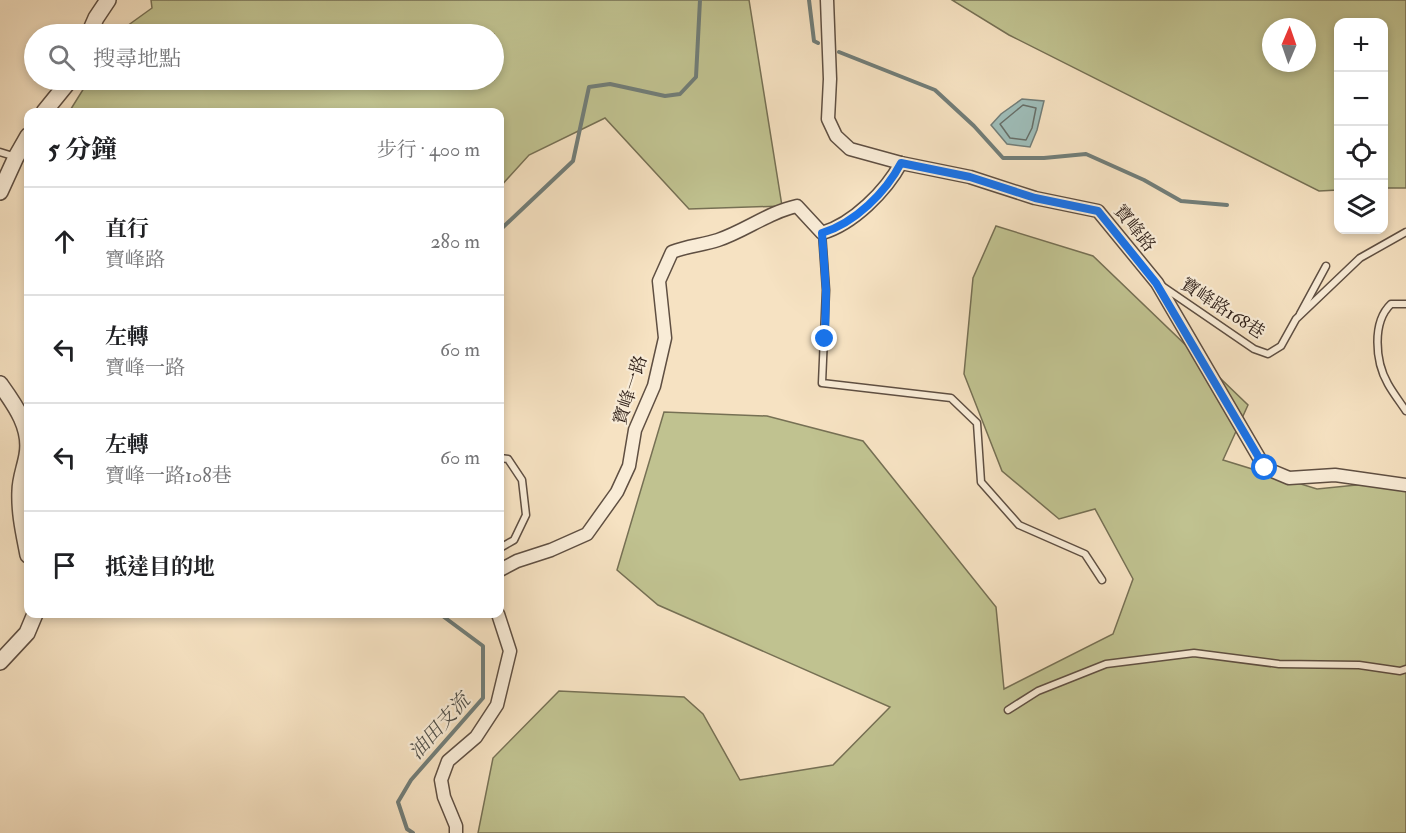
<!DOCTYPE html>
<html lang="zh-TW">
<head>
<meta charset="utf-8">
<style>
  body { margin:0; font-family:"IM FELL Double Pica","Noto Serif TC",serif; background:#f2f2f2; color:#202124 }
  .controls { position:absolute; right:18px; top:18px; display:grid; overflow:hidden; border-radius:12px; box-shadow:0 3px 9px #0003 }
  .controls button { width:54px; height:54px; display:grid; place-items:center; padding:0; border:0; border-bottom:2px solid #e0e0e0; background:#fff; color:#202124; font:30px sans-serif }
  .compass { position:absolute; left:1262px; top:18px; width:54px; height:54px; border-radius:50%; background:#fff; box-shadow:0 3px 9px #0003; rotate:2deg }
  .stop { position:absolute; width:18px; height:18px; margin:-14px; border:4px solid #1a73e8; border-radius:50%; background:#fff }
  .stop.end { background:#1a73e8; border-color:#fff; box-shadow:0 2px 6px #0008 }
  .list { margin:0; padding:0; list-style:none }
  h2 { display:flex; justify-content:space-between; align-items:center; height:78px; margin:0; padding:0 24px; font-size:26px }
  h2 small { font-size:20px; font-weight:400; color:#757577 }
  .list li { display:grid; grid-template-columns:39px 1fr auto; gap:18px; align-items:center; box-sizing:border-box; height:108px; padding:0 24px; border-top:2px solid #e0e0e0 }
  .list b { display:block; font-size:22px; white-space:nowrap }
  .list p { margin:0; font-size:20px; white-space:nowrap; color:#757577 }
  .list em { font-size:20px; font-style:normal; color:#757577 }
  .icon { flex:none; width:33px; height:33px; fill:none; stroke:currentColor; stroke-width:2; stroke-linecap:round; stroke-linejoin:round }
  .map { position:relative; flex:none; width:1406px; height:833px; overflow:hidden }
  .search { position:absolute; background:#fff; box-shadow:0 3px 9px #0003; left:24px; top:24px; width:480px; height:66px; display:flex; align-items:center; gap:15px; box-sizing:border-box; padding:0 21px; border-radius:33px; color:#757577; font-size:22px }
  .panel { position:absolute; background:#fff; box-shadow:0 3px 9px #0003; left:24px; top:108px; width:480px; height:510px; border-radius:12px }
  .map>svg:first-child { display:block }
  .green { fill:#c0c290; stroke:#767054; stroke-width:1.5; fill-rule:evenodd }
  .water { fill:#9ebdb9; stroke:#717d78; stroke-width:1.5 }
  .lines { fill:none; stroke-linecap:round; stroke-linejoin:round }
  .shore { stroke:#666e68; stroke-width:1.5 }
  .stream { stroke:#717d78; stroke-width:4 }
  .service-casing { stroke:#5f4f42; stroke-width:9 }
  .minor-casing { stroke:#5f4f42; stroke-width:15 }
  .tertiary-casing { stroke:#5f4f42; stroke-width:18 }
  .service { stroke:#f9ecd7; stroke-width:6 }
  .minor { stroke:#f9ecd7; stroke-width:12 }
  .tertiary { stroke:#f9ecd7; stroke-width:15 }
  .route { stroke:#1a73e8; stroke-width:8 }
  .labels { text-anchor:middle; stroke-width:4.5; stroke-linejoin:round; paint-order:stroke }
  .street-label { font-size:18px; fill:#2d1e17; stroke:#f9ecd7 }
  .water-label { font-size:20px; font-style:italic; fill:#4f4e48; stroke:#f9ecd7 }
</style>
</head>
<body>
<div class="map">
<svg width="1406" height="833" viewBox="0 0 1406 833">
  <rect width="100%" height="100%" fill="#f6e2c2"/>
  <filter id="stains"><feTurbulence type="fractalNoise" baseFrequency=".00333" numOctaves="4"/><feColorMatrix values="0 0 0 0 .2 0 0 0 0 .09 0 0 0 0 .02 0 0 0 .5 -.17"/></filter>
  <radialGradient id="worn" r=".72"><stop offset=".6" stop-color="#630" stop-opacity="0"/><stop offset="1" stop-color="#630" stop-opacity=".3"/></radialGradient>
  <g class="green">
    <path d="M151 0H749L782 206 689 209 605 118 529 155 500 187V112H69L89 80H494V34H116L152 8Z"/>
    <path d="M952 0H1406V188H1384V22H1338V190L1319 191 1009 35ZM1271 27H1307V63H1271Z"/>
    <path d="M996 226 1093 256 1248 405 1223 460 1317 489 1406 480V833H478L493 758 559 691 684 697 703 714 740 780 833 765 890 707 658 605 617 570 664 412 767 416 863 441 996 607 1004 689 1113 634 1133 579 1095 509 1059 519 1002 471 964 374 973 278Z"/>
  </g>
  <path class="water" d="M1022 99 1044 101 1037 130 1030 147 1007 144 991 125 1001 114Z"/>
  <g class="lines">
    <path class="shore" d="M1023 105 1036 108 1032 128 1026 140 1010 138 1000 124Z"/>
    <g class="stream">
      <path d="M809 0 814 41 818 43"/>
      <path d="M839 52 935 90 974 126 1003 158H1044L1086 154 1144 180 1181 201 1227 205"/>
      <path d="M500 230 573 161 589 87 610 84 665 96 680 94 696 77 700 0"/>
      <path d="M500 484V492"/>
      <path d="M413 833 407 829 398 802 411 780 483 698V646L440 614"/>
    </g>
    <g class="service-casing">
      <g id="service">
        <path d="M0 152 16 157"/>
        <path d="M822 233 826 290 822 383 951 398 977 423 981 482 1019 525 1085 554 1102 580"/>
        <path d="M1162 286 1254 349 1268 354 1281 346 1296 319 1360 258 1406 232"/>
        <path d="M1406 304H1391C1372 322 1375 361 1388 384 1393 393 1400 402 1406 411"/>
        <path d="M1300 314 1326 266"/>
        <path d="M500 458 508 459 522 480 526 515 514 540 500 548"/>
        <path d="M1008 710 1038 691 1106 664 1194 653 1279 664 1359 665 1400 671 1406 669"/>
      </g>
    </g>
    <g class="minor-casing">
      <g id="minor">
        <path d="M827 0 830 79 828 119 836 136 850 149 901 163 970 177 1035 198 1098 211 1157 283 1265 468 1289 478 1335 475 1406 485"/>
        <path d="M500 570 517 561 551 550 587 534 617 492 629 466 635 430 654 386 665 338 659 281 672 252C687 246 703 245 718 240 745 231 769 212 797 206L822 233C853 224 886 191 901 163"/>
        <path d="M456 833V826L444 797 441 780 448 761 476 737 497 705 510 651 498 614"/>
      </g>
    </g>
    <g class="tertiary-casing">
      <g id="tertiary">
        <path d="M89 34 96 18 108 0"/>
        <path d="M44 112 70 80"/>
        <path d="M0 192 16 157 28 136"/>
        <path d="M0 384C15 405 32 428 27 455 25 467 20 479 20 491 19 513 24 534 28 555"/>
        <path d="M0 662 27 633 35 614"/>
      </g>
    </g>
    <use href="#service" class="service"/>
    <use href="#minor" class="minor"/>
    <use href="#tertiary" class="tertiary"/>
  </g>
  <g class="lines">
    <path class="route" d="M825 339 826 290 822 233C855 223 886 192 901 163L970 177 1035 198 1098 211 1156 283 1265 468"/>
  </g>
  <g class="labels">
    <g class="street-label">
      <text transform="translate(1135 228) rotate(51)" y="6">寶峰路</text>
      <text transform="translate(1223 308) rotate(33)" y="6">寶峰路168巷</text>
      <text transform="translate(630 390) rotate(-72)" y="6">寶峰一路</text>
    </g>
    <g class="water-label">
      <text transform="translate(439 726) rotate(-48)" y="7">油田支流</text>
    </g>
  </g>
  <rect width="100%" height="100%" filter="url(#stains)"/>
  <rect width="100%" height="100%" fill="url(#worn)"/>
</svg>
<div class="controls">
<button>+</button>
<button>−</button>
<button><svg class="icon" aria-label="locate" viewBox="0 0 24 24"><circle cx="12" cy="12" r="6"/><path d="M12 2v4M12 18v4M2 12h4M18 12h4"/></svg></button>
<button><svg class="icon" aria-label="layers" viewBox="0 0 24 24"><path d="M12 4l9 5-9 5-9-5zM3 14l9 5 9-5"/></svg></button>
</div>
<svg class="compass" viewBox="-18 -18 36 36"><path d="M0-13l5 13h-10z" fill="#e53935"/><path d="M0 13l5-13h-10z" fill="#757577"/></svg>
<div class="stop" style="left:1265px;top:468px"></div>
<div class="stop end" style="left:825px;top:339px"></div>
<div class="search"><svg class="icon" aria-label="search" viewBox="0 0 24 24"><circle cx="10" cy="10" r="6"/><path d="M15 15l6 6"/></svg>搜尋地點</div>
<section class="panel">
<h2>5 分鐘<small>步行 · 400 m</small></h2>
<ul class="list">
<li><svg class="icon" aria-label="ahead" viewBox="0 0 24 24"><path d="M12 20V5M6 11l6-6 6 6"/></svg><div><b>直行</b><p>寶峰路</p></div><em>280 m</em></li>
<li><svg class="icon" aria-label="left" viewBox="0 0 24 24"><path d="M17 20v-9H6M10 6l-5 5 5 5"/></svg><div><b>左轉</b><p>寶峰一路</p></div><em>60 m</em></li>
<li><svg class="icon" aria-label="left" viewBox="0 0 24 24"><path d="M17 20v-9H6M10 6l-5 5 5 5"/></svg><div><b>左轉</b><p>寶峰一路108巷</p></div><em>60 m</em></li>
<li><svg class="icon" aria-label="arrive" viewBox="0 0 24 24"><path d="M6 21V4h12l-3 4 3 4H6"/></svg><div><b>抵達目的地</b></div></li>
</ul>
</section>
</div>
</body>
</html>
